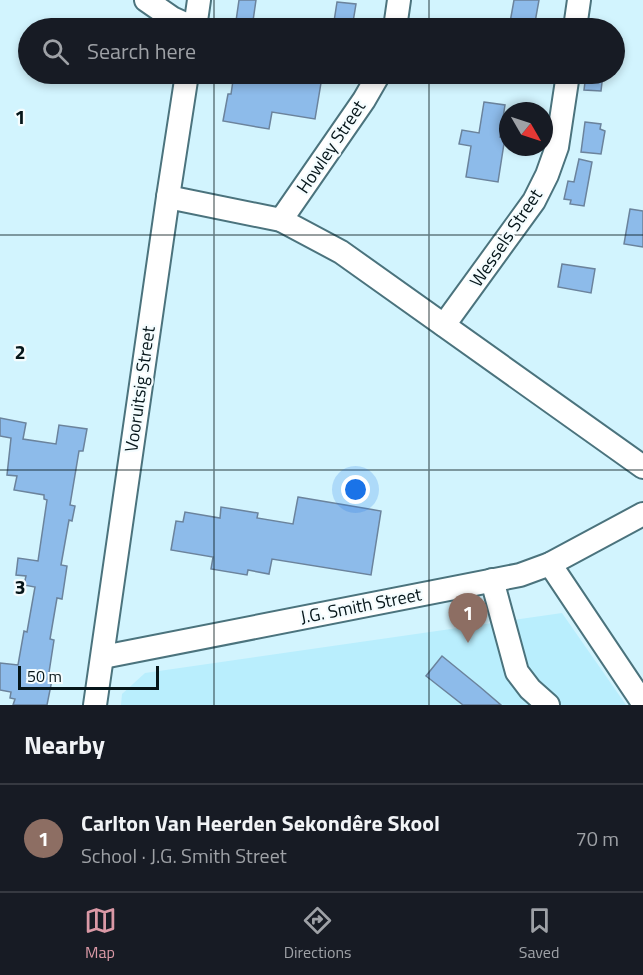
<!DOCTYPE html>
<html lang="en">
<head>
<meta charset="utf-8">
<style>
  body { margin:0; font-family:"Titillium Web",sans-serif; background:#20242c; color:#f1f3f6 }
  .compass { position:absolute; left:499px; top:102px; width:54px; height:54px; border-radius:50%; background:#171b24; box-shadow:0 3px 9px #0003; rotate:129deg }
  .scale { position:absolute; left:18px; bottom:15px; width:141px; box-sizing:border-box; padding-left:6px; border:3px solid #06161a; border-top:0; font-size:16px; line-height:21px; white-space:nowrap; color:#06161a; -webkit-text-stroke:4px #f4fcfe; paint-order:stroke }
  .you { position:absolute; left:356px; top:490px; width:21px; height:21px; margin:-15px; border:4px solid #fff; border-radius:50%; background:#1a73e8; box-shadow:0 0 0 9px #1a73e833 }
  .badge { display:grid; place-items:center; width:39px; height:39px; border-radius:50%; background:#da99a6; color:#fff; font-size:20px; font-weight:700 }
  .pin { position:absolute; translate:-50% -50px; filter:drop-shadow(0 2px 3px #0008) }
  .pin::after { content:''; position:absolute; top:32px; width:21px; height:18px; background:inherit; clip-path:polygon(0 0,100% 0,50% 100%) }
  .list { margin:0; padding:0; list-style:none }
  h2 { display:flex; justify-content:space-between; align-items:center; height:78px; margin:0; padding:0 24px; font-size:26px }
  h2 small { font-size:20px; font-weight:400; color:#9ea1a6 }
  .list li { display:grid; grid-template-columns:39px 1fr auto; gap:18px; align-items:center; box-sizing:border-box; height:108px; padding:0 24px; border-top:2px solid #363941 }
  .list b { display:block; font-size:22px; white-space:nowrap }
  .list p { margin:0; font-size:20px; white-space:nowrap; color:#9ea1a6 }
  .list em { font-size:20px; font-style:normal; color:#9ea1a6 }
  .icon { flex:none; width:33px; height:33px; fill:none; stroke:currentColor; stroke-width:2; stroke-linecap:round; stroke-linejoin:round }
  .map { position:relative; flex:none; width:643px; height:705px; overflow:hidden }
  .search { position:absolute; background:#171b24; box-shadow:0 3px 9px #0003; left:18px; right:18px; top:18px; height:66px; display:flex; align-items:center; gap:15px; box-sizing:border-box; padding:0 21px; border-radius:33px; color:#9ea1a6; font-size:22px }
  .sheet { height:186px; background:#171b24 }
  nav { display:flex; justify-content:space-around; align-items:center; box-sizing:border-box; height:84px; border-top:2px solid #363941; background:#171b24; font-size:16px; color:#9ea1a6 }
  nav a { display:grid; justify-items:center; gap:3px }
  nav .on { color:#da99a6 }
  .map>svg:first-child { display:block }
  .built { fill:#b9eefd }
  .building { fill:#8dbbea; stroke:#6b839c; stroke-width:1.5 }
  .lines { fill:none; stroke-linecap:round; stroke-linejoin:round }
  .minor-casing { stroke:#4b737d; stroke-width:26 }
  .minor { stroke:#fff; stroke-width:22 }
  .grid { fill:none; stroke:#06161a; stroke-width:1.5; stroke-opacity:0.55 }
  .labels { text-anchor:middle; stroke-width:4.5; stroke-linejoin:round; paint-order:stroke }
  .street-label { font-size:18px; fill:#06161a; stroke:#f4fcfe }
  .grid-label { font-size:20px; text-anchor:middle; font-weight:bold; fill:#06161a; stroke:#f4fcfe; stroke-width:4.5; stroke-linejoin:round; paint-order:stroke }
</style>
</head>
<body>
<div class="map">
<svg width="643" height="705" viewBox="0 0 643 705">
  <rect width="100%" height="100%" fill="#d2f4fe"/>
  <path class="built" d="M562 613 626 705H121L122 694 145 673Z"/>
  <g class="building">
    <path d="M239 0H256L252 28H235Z"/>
    <path d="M514 0H539L534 28H509Z"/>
    <path d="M337 2 356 4 352 28H333Z"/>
    <path d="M234 74H302L322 77 315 119 272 112 269 129 223 121 228 94H231Z"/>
    <path d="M586 74H603L601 91 584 90Z"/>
    <path d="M484 102 505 105 500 137H505L498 182 466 177 471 146 459 144 462 130 479 133Z"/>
    <path d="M585 122 601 124 600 129 605 131 601 154 581 152Z"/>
    <path d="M579 159 592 162 584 206 570 204 571 200 564 199 568 181 574 182Z"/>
    <path d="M630 209 643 211V247L624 244Z"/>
    <path d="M562 264 595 269 591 293 558 287Z"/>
    <path d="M0 418 26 423 23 439 56 444 59 425 87 429 83 451H79L70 505 75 506 72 521 69 520 61 565 67 566 62 599 57 598 50 639 54 640 48 679 52 680 47 705H13L15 699 10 698 11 692 0 690V663L18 665 24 631 27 632 35 587 24 585 26 576 16 575 18 558 38 561 47 500 44 499V495L14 490 17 476 7 475 11 438 0 436Z"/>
    <path d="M298 497 381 511 371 575 272 559 269 574 248 570 247 575 211 569 213 557 171 550 176 521 183 522 185 512 220 518 221 507 258 513 257 518 293 524Z"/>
    <path d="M442 656 480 687 501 705H463L426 676Z"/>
  </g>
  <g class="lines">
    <g class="minor-casing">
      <g id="minor">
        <path d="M146 0 172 18 194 28"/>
        <path d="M195 28 199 0"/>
        <path d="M395 28 399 0"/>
        <path d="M575 28 579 0"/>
        <path d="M168 197 281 220 341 252 643 467"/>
        <path d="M281 220 364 100 379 74"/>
        <path d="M444 325 534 201 547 175 557 147 568 74"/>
        <path d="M550 564 643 703"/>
        <path d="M492 580 517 672 530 689 548 705"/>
        <path d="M103 657 520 575 550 564 643 514"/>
        <path d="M95 705 168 197 187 74"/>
      </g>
    </g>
    <use href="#minor" class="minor"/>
  </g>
  <path class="grid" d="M214 0V28M429 0V28M214 74V705M429 74V705M0 235H643M0 470H643"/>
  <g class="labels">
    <g class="street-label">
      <text transform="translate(331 147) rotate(-56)" y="6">Howley Street</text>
      <text transform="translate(506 238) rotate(-56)" y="6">Wessels Street</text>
      <text transform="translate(140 389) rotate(-82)" y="6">Vooruitsig Street</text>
      <text transform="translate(361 606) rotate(-11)" y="6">J.G. Smith Street</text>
    </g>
  </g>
  <g class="grid-label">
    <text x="20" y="124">1</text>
    <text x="20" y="359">2</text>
    <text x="20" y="594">3</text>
  </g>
</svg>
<svg class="compass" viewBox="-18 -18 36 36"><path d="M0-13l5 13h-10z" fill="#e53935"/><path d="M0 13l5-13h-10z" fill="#9ea1a6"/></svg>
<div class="scale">50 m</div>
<div class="you"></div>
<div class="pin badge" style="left:468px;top:643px;background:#8d6e63">1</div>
<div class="search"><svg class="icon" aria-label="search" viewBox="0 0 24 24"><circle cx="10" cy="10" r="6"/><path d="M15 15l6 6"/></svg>Search here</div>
</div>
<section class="sheet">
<h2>Nearby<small></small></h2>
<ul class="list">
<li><span class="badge" style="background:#8d6e63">1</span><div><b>Carlton Van Heerden Sekondêre Skool</b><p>School · J.G. Smith Street</p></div><em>70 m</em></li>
</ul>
</section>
<nav>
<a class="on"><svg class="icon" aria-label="map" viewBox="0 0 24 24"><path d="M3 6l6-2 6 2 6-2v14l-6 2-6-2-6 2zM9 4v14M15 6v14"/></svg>Map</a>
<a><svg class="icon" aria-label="directions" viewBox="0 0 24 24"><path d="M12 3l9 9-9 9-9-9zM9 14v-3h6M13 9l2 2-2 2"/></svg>Directions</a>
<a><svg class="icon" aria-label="saved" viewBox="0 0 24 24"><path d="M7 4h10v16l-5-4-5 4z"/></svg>Saved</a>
</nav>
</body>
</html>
